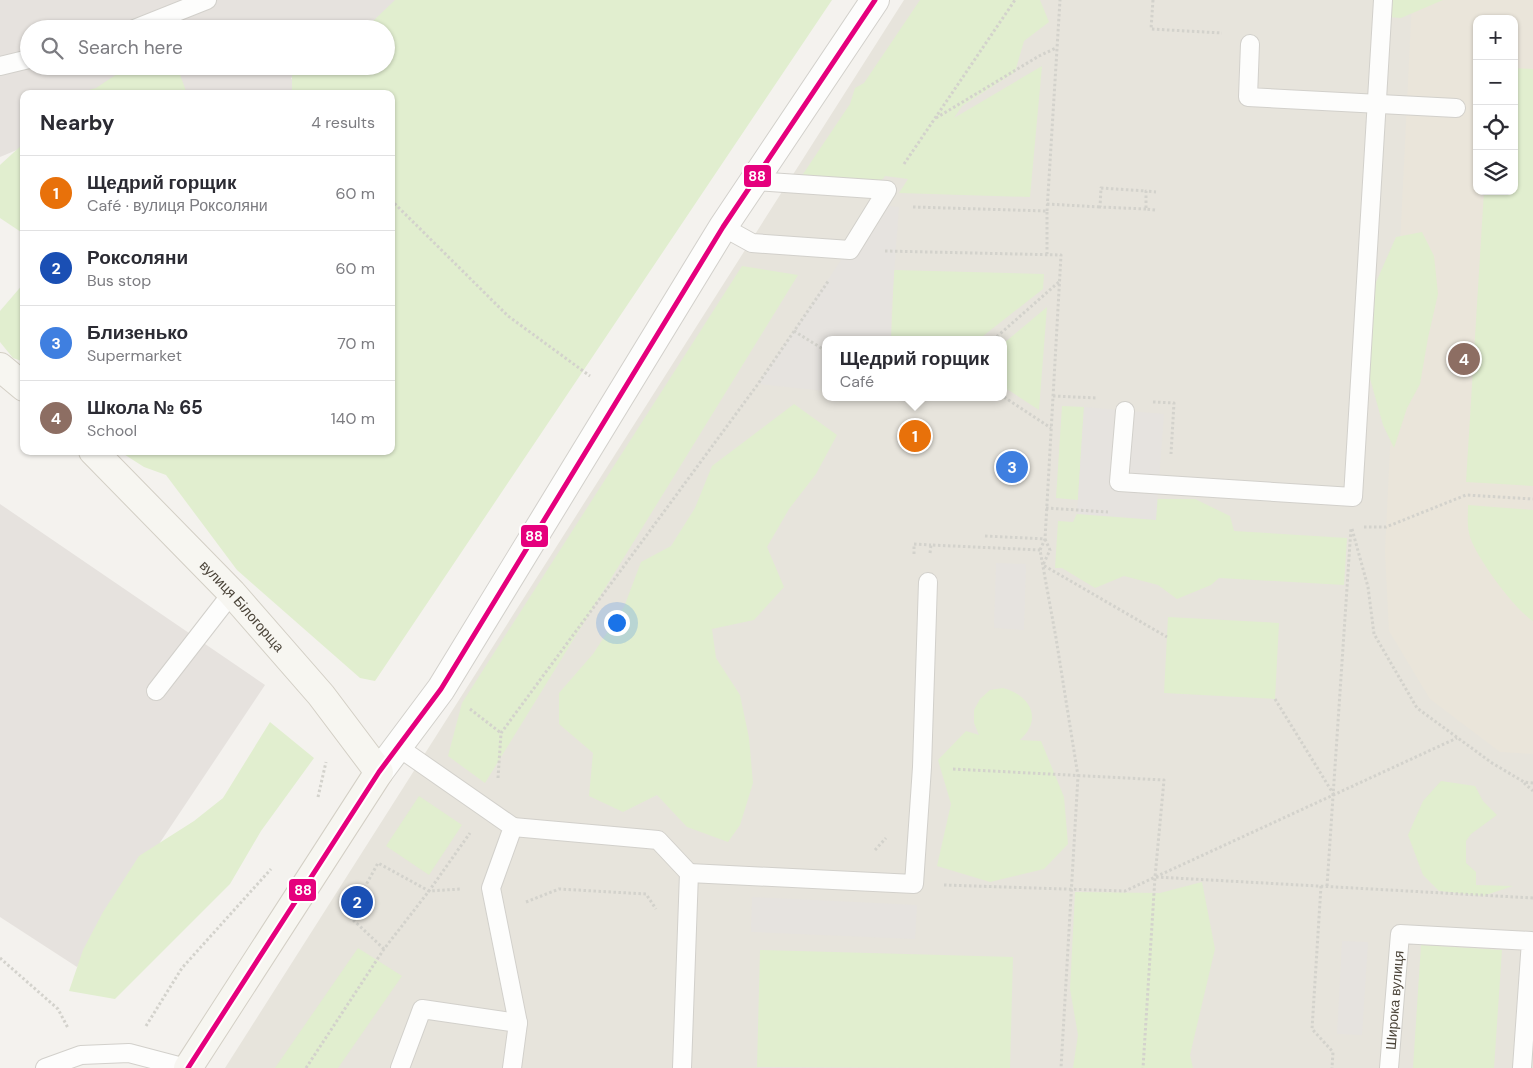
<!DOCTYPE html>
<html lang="en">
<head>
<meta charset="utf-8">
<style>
  body { margin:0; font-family:"DM Sans",sans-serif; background:#f2f2f3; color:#2b2b33 }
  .controls { position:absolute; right:15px; top:15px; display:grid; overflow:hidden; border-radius:10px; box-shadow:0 1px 4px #0004 }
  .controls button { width:45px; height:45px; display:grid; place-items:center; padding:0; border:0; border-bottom:1px solid #e1e1e2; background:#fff; color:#2b2b33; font:25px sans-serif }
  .you { position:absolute; left:616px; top:622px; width:18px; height:18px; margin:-12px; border:4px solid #fff; border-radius:50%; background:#1a73e8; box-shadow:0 0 0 8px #1a73e833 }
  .badge { display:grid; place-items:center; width:32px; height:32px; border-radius:50%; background:#868178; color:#fff; font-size:16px; font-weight:700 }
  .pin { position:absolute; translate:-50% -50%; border:2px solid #fff; box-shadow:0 1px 5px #0006 }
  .popup { position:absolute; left:822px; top:336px; width:185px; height:65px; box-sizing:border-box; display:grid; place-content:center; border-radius:10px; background:#fff; filter:drop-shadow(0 1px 4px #0005); font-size:16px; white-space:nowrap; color:#7c7c81 }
  .popup b { font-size:19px; color:#2b2b33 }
  .popup::after { content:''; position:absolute; left:50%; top:100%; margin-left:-10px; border:10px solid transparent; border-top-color:#fff }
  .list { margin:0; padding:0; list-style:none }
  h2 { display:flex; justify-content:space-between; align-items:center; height:65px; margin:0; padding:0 20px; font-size:21px }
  h2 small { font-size:16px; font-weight:400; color:#7c7c81 }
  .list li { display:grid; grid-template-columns:32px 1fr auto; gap:15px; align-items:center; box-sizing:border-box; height:75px; padding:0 20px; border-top:1px solid #e1e1e2 }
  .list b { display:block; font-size:19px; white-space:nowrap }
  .list p { margin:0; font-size:16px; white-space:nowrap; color:#7c7c81 }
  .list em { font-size:16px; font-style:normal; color:#7c7c81 }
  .icon { flex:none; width:28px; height:28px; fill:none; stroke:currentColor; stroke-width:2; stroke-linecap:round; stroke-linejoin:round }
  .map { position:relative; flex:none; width:1533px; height:1068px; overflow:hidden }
  .search { position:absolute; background:#fff; box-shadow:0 1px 4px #0004; left:20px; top:20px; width:375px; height:55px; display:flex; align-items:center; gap:12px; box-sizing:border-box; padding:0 18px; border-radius:28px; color:#7c7c81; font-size:19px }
  .panel { position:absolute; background:#fff; box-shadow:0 1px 4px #0004; left:20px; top:90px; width:375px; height:365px; border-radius:10px }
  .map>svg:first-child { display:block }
  .residential { fill:#e7e4dc; fill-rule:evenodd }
  .industrial { fill:#e6e2de }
  .education { fill:#eae5da; fill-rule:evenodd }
  .green { fill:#e1eecf }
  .parking { fill:#e6e3df }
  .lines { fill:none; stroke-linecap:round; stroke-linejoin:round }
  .lane-casing { stroke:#d2d0cb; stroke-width:20 }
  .street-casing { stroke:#d2d0cb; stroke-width:30 }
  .secondary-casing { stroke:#d3cfc5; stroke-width:30 }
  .path { stroke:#d3d2cc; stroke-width:3; stroke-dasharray:2.5 2.5; stroke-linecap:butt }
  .lane { stroke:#fdfdfc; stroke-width:18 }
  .street { stroke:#fdfdfc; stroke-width:28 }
  .secondary { stroke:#f7f6f1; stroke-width:28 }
  .bus-1-casing { stroke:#fff; stroke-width:9 }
  .bus-1 { stroke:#e5007d; stroke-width:5 }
  .labels { text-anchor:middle; stroke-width:4; stroke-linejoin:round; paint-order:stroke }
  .street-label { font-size:14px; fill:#4b4439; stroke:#fff }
  .line-badge { stroke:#fff; stroke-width:2 }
  .badge-label { font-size:14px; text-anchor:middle; font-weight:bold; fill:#fff }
</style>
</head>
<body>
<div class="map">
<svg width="1533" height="1068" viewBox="0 0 1533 1068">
  <rect width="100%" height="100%" fill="#f4f2ee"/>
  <path class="residential" d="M904 0H1533V1068H225ZM1477 19H1514V191H1477ZM826 340H1004V397H826Z"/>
  <g class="industrial">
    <path d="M0 0H426L376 29H29V66H311L291 78 301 94H24V147L0 157Z"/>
    <path d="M0 504 265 685 77 967 0 917Z"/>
  </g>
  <path class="education" d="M1412 0H1533V754L1500 752 1430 699 1389 631 1385 551ZM1477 19H1514V191H1477Z"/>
  <g class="green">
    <path d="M395 0H832L375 681 360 678 237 570 166 475 144 467 119 451H391V94H292V67L386 66V29H354L372 22Z"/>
    <path d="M920 0H1040L1049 22 1024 41 1015 72 962 106 954 118 1042 66 1030 197 899 193 908 179 885 176 879 184 801 177 850 104 855 88 864 83Z"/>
    <path d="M1389 0H1443L1401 18 1389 17Z"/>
    <path d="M129 66H177L187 94H75L96 88Z"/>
    <path d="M1514 68 1533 69V486L1466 482 1484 191H1514Z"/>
    <path d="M24 143V234L0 218V165Z"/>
    <path d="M1422 232 1434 256 1438 294 1428 338 1420 384 1407 408 1394 448 1383 425 1369 375 1373 289 1396 237Z"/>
    <path d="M742 266 798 275 485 783 448 756 462 703Z"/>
    <path d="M894 270 1044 274 1043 289 978 340H891Z"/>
    <path d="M24 283V362L13 358 0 342V311Z"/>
    <path d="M1047 307 1039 410 1004 387V343Z"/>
    <path d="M794 404 837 435 816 474 789 509 767 547 784 587 754 620 712 629 716 658 740 695 749 738 753 783 740 825 728 842 687 827 657 795 623 812 589 796 593 753 559 724V693L593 654 624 607 641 562 671 546 695 508 712 466Z"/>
    <path d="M1062 406 1084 407 1078 500 1056 498Z"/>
    <path d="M1154 499H1195L1230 516 1234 531 1347 538 1344 585 1219 578 1211 585 1177 599 1158 585 1124 576 1095 588 1062 568H1055L1058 521 1073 522 1081 505Z"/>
    <path d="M1468 505 1533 510V621C1515 610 1473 554 1469 533 1467 524 1468 514 1468 505Z"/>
    <path d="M1168 617 1279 623 1275 699 1164 693Z"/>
    <path d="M1003 688C1029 695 1044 718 1020 740L1041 741 1064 797 1068 844 1044 869 990 882 937 866 951 804 938 760 966 731 979 735 974 723V710L980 699 990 690Z"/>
    <path d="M270 722 314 758 261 831 230 884 115 999 69 991 83 950 103 912 139 856 194 821 223 798Z"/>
    <path d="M1441 781 1475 786 1483 801 1497 815 1471 834 1466 841V863L1476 872V885L1513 886 1483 896 1439 891 1423 875 1408 835 1423 801Z"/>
    <path d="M419 796 462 825 429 875 386 846Z"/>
    <path d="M1202 882 1215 949 1190 1055 1193 1068H1073L1078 1035 1070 989 1075 892 1160 893Z"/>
    <path d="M1421 945 1502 950 1494 1068H1413Z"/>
    <path d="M358 948 402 976 338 1068H275Z"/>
    <path d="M760 950 1013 957 1010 1068 757 1067Z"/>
  </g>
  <g class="parking">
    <path d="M878 205 899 207 891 314V340H826V391L758 384Z"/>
    <path d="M1084 407 1164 414 1156 520 1077 514Z"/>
    <path d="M996 563 1026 564 1024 630 994 628Z"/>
    <path d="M752 897 917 905 915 939 751 932Z"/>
    <path d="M1342 941 1368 942 1362 1035 1337 1034Z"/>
  </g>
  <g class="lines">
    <g class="lane-casing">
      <g id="lane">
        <path d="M134 29 207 0"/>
        <path d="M1250 44 1248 97 1456 108"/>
        <path d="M0 66 29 59"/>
        <path d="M723 227 752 243 850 250 887 190 754 181"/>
        <path d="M1125 411 1119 482 1353 497 1383 0"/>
        <path d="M156 691 232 593"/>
        <path d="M398 747 513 827 491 888 518 1023 512 1068"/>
        <path d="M513 827 658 840 689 873 682 1068"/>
        <path d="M689 873 914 884 922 767 928 582"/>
        <path d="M45 1068 81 1055 129 1053 186 1068"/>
        <path d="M400 1068 422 1009 518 1023"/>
        <path id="s1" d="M1389 1068 1400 934 1531 941 1522 1068"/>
      </g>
    </g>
    <g class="street-casing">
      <path id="street" d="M379 772 441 689 723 227 875 0"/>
    </g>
    <g class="secondary-casing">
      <g id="secondary">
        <path d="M0 367 24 387"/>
        <path id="s2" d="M93 451 232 593 321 695 379 772 188 1068"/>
      </g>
    </g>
    <g class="path">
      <path d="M1153 0 1151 29 1222 33"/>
      <path d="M936 118 1039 56 1056 48"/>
      <path d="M904 164 1015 0"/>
      <path d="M391 200 508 316 590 376"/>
      <path d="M1047 204 1100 207"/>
      <path d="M913 207 1047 211V254"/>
      <path d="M1146 209 1100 207 1101 188 1146 191"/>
      <path d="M1155 210 1146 209V191L1156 192"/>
      <path d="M1047 211 1060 0"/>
      <path d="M885 251 1061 255 1045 539 1040 550 1056 638 1078 776 1061 1068"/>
      <path d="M794 331 826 351"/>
      <path d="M993 340 1060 281"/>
      <path d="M1053 396 1097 398"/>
      <path d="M1004 397 1051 428"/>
      <path d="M1153 402 1174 403 1171 454"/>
      <path d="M1046 508 1108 512"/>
      <path d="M1364 527H1386L1466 495 1533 499"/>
      <path d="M1352 529 1368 587 1374 634 1417 708 1492 763 1524 782 1533 783"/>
      <path d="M985 536 1045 539"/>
      <path d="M1045 539 1050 550 1043 565 1167 637"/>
      <path d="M930 553 931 545 1040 550"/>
      <path d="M914 554V544L931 545"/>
      <path d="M1275 699 1334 795"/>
      <path d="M470 709 501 733"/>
      <path d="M953 769 1164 780 1155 877 1143 1068"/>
      <path d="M498 778 501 733 758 384 829 280"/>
      <path d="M1524 783 1533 791"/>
      <path d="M318 797 326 762"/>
      <path d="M875 850 886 838"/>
      <path d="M1156 877 1533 898"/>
      <path d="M944 885 1125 891 1457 738"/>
      <path d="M1321 886 1312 1029 1333 1052 1332 1068"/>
      <path d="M1327 886 1351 528"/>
      <path d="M526 902 559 889 646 894 656 909"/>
      <path d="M384 949 349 916 378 863 429 891 461 889"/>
      <path d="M0 958 58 1009 68 1028"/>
      <path d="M146 1026 182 968 271 869"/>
      <path d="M306 1068 384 949 429 891 470 833"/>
    </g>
    <use href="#lane" class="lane"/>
    <use href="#street" class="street"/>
    <use href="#secondary" class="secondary"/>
    <g class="bus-1-casing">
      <path id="bus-1" d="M188 1068 379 772 441 689 723 227 875 0"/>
    </g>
    <use href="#bus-1" class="bus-1"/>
  </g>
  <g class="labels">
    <g class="street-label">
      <text dy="5" stroke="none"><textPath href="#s2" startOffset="215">вулиця Білогорща</textPath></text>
      <text dy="5" stroke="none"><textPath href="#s1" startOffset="68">Широка вулиця</textPath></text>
    </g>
  </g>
  <g class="line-badge">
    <rect x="743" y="164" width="29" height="24" rx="5" fill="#e5007d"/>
    <rect x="520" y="524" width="29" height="24" rx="5" fill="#e5007d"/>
    <rect x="288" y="878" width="29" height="24" rx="5" fill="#e5007d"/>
  </g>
  <g class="badge-label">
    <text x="757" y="181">88</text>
    <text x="534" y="541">88</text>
    <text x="303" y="895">88</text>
  </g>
</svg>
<div class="controls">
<button>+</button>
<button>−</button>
<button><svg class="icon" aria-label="locate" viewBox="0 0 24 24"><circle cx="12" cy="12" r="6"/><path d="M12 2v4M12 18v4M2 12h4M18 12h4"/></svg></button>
<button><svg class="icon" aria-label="layers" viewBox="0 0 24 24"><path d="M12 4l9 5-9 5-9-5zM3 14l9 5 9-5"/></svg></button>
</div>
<div class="you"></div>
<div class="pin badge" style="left:915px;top:436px;background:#e8710a">1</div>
<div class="popup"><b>Щедрий горщик</b>Café</div>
<div class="pin badge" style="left:357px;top:902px;background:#1a4fb4">2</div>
<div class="pin badge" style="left:1012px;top:467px;background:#3f7fe0">3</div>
<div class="pin badge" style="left:1464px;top:359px;background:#8d6e63">4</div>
<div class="search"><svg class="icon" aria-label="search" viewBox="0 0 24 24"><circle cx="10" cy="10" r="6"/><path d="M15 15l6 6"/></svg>Search here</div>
<section class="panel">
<h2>Nearby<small>4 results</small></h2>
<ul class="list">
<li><span class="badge" style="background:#e8710a">1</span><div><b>Щедрий горщик</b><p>Café · вулиця Роксоляни</p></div><em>60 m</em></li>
<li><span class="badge" style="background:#1a4fb4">2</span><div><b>Роксоляни</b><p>Bus stop</p></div><em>60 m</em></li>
<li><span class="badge" style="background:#3f7fe0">3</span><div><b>Близенько</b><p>Supermarket</p></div><em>70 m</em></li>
<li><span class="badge" style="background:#8d6e63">4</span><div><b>Школа № 65</b><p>School</p></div><em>140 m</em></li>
</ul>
</section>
</div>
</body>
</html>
